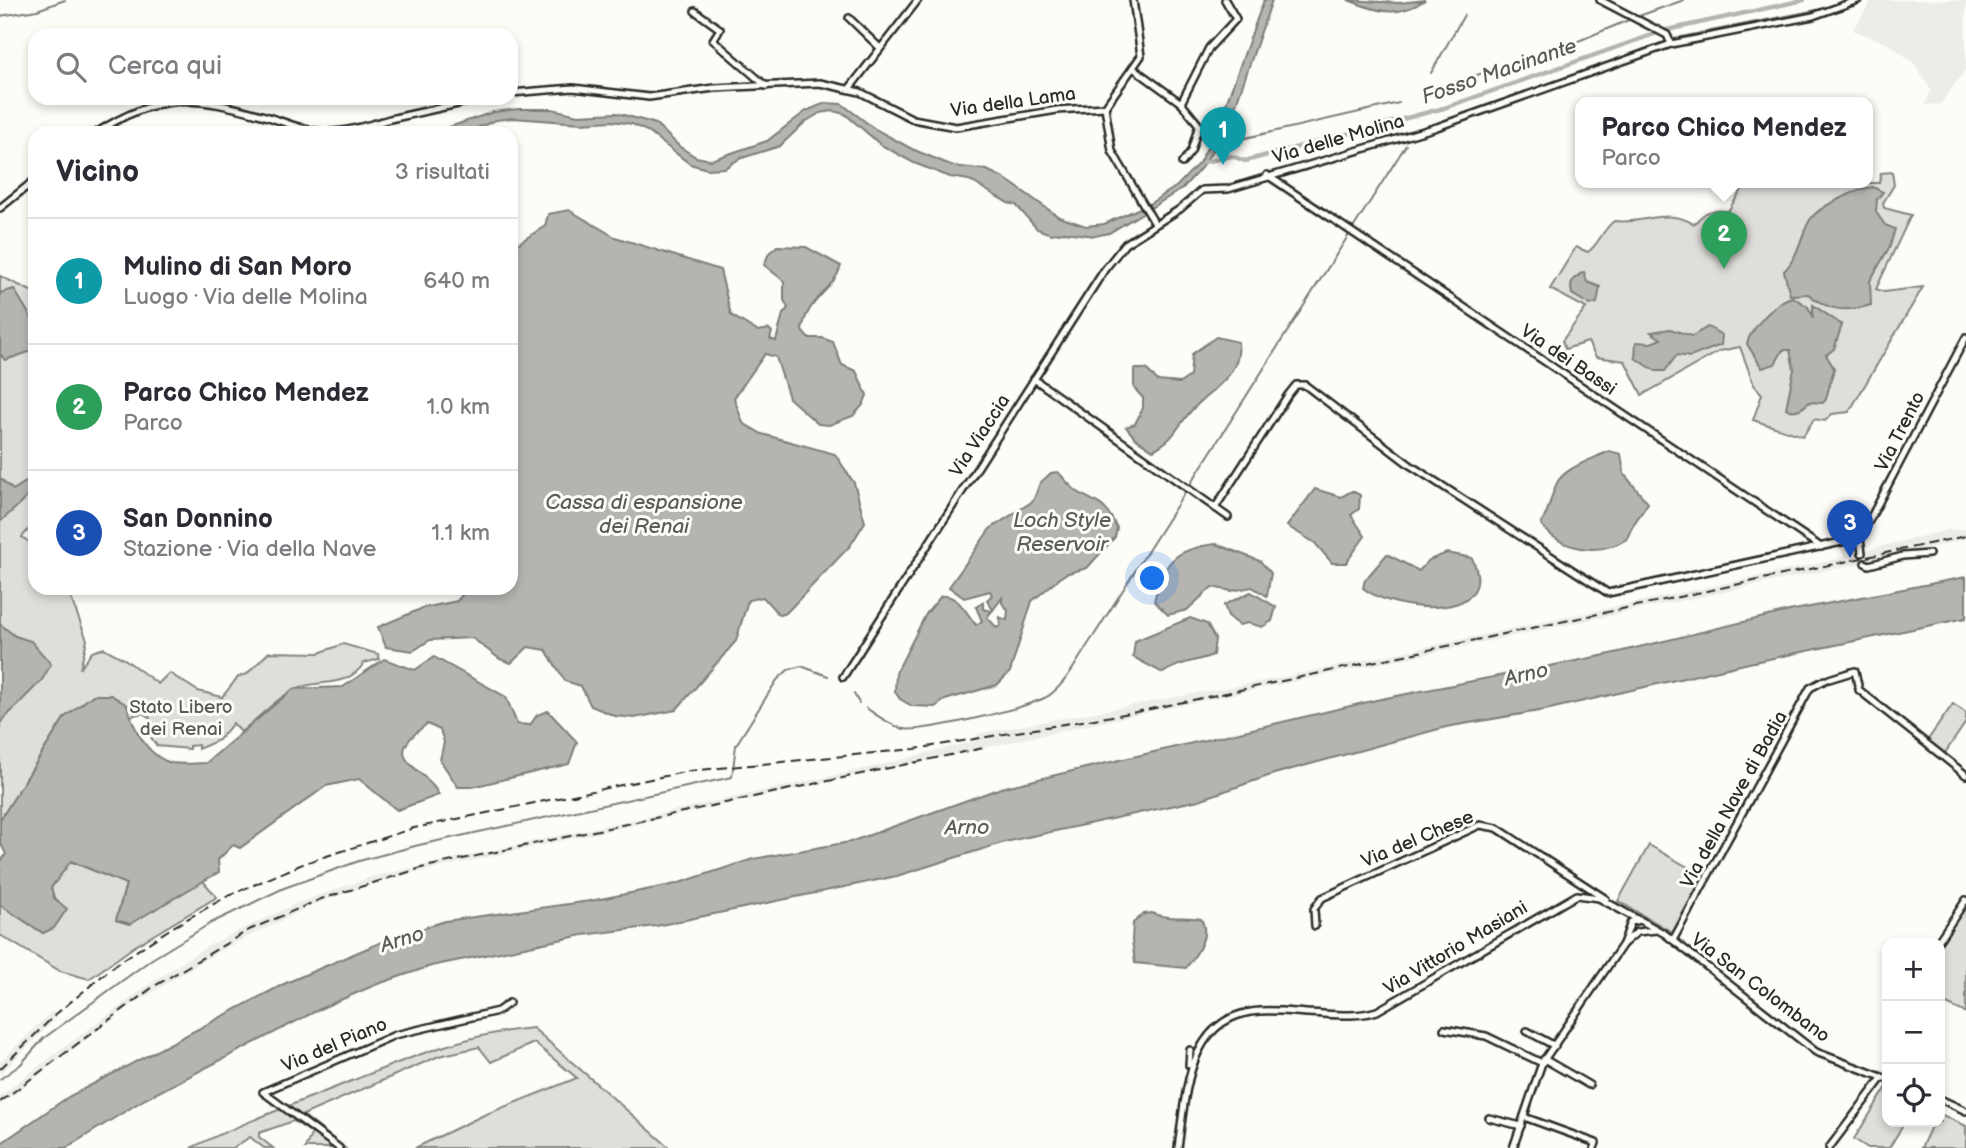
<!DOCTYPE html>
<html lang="it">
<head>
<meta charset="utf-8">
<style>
  body { margin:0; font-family:"Balsamiq Sans",sans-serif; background:#f7f7f7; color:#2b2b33 }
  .controls { position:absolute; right:21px; bottom:21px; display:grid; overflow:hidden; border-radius:14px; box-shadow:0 4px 10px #0003 }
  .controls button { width:63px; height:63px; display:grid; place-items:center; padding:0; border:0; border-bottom:2px solid #e1e1e2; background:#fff; color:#2b2b33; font:35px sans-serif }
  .you { position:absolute; left:1153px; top:579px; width:24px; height:24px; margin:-18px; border:5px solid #fff; border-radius:50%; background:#1a73e8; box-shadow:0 0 0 10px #1a73e833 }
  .badge { display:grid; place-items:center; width:46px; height:46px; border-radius:50%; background:#d1495b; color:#fff; font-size:23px; font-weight:700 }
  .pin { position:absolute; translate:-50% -58px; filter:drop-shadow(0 2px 4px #0008) }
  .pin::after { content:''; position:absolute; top:37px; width:24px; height:21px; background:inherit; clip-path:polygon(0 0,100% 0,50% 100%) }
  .popup { position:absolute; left:1575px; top:97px; width:298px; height:91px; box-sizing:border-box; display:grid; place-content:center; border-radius:14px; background:#fff; filter:drop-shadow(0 2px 5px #0005); font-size:23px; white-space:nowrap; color:#7c7c81 }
  .popup b { font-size:26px; color:#2b2b33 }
  .popup::after { content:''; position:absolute; left:50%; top:100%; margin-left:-14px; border:14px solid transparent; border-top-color:#fff }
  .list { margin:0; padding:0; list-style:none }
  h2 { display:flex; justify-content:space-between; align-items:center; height:91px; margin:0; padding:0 28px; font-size:30px }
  h2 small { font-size:23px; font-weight:400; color:#7c7c81 }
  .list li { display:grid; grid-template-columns:46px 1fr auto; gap:21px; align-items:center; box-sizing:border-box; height:126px; padding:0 28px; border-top:2px solid #e1e1e2 }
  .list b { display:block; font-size:26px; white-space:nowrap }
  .list p { margin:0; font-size:23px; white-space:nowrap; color:#7c7c81 }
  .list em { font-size:23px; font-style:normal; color:#7c7c81 }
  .icon { flex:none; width:38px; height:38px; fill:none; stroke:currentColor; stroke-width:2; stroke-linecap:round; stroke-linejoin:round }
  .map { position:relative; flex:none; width:1966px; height:1148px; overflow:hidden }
  .search { position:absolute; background:#fff; box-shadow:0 4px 10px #0003; left:28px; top:28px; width:490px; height:77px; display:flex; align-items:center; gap:18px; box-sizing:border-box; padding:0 24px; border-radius:21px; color:#7c7c81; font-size:26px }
  .panel { position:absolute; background:#fff; box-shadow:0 4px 10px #0003; left:28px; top:126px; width:490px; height:469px; border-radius:21px }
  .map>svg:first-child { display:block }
  .built { fill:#edece8 }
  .green { fill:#dfdeda; stroke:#858482; stroke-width:2 }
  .water { fill:#b5b4b1; stroke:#7e7d7b; stroke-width:2 }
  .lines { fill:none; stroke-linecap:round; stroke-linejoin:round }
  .stream { stroke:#7e7d7b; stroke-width:2 }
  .canal { stroke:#b5b4b1; stroke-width:4.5 }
  .minor-casing { stroke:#2b2b2b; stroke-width:10 }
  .minor { stroke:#fdfcf7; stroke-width:5 }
  .rail { stroke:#2b2b2b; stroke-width:2; stroke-dasharray:10 5; stroke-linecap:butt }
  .labels { text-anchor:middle; stroke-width:6; stroke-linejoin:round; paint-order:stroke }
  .street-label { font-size:19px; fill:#2b2b2b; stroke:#fdfcf7 }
  .park-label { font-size:19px; fill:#585857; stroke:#fdfcf7 }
  .water-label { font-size:21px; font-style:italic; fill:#5b5b5a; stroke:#fdfcf7 }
</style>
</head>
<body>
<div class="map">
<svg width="1966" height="1148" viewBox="0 0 1966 1148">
  <rect width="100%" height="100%" fill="#fdfcf7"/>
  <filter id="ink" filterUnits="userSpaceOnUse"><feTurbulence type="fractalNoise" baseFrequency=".0143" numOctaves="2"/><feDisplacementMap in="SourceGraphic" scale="14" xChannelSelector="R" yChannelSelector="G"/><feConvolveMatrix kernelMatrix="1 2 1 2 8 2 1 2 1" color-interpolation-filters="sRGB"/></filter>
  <g filter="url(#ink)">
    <g class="built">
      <path d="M1872 0H1966V69L1940 104 1925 105 1931 90 1914 63 1891 45 1853 30Z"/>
      <path d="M1966 529V539L1905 554 1129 716 388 879 317 903 217 952 123 1011 0 1105V1096L39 1066 154 981 207 946 295 904 371 877 877 766 978 740 977 734 1284 677 1830 561 1843 556 1842 549 1856 545 1859 552 1948 530Z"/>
      <path d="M52 1011 57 1017 0 1074V1062Z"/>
    </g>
    <g class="green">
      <path d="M1892 172 1894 185 1883 203 1884 208 1911 215 1876 289 1884 292 1923 287 1849 412 1832 414 1825 421 1814 419 1803 436 1753 420 1762 394 1754 385 1740 347 1720 351 1642 395 1625 361 1596 357 1588 342 1565 349 1562 341 1586 308 1550 289 1576 247 1588 252C1600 243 1602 230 1614 221 1644 225 1664 207 1694 224 1705 211 1710 209 1728 211L1746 183H1830L1839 188 1851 183H1879L1881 173Z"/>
      <path d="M0 276 35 293V522L22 537 35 546V588H67L87 640 80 669 92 652 104 648 126 660 158 684 169 673 198 691 222 697 238 677 247 674 269 652 319 653 343 644 378 654 379 659 364 663C346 691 316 677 291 691 273 702 257 719 241 732L233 723 219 740 198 749V745L189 746V749L157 746 146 730 150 718 143 713 130 716 127 705 65 717 0 820Z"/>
      <path d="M1953 704 1966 713V722L1945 753 1927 741Z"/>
      <path d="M1649 845 1705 877 1674 933 1618 901Z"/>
      <path d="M70 861 126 884 116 920 129 924 203 881 217 897 135 946 89 979 60 971 0 935V905L43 933 54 898 51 888Z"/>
      <path d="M1966 904V1013L1940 1001V944Z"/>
      <path d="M533 1028 670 1148H415L484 1115 577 1078 534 1043 491 1062 479 1047 439 1056 303 1115 345 1148H305L312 1133 293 1121 259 1133V1137L273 1148H264L250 1137 233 1148H191C239 1124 289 1106 339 1086 405 1060 462 1034 533 1028Z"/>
      <path d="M1887 1087V1122H1905L1889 1148H1868L1854 1139Z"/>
      <path d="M1940 1114 1966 1126V1148H1921L1933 1122H1940Z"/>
    </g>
    <g class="water">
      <path d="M1264 0H1272L1227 130 1201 168 1182 189 1109 233 1095 236 1064 232 1051 234 1037 229 1016 205 1008 203 969 180 950 177 914 163 881 145 845 114 833 111 820 113 805 122 780 146 739 159 725 168 707 169 690 164 647 131 632 124 612 121 581 123 513 118 496 120 466 133H432L493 112 518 109H552L578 115 617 113 656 124 680 147 696 157 711 160 767 141 806 111 825 103 842 104 875 129 912 149 953 166 987 170 1004 178 1059 217 1086 226 1104 224 1149 204 1177 186 1199 163 1216 131Z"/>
      <path d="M1348 0 1399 3 1425 0C1398 19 1376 11 1348 0Z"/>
      <path d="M1873 187 1883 192 1877 199 1876 212 1885 225 1895 229 1890 246 1870 281 1871 305C1847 312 1829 312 1808 294L1790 295 1784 271C1801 254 1801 229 1813 216 1823 205 1859 188 1873 187Z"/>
      <path d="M569 210 615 237 720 270 731 315 757 331 769 329 772 332 770 339 776 341 783 314 788 308 784 300V281L764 265 769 253 777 246 806 247 841 266C833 292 806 299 802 331L808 338H822L833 342 842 365 856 371 867 395 863 405 853 416 829 425 818 424 789 398 776 357 765 354 734 398 743 423 762 434 835 454 854 483 865 522 850 546 786 613 779 615 763 597 748 600 736 641 676 710 634 718 615 716 591 706 581 686 565 681 546 650 528 647 511 663 500 659 472 638 430 640 413 651 386 647 378 627 423 608 457 601 468 588H511V248L545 226 548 214Z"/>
      <path d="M1584 272 1587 282 1600 287 1597 303 1590 305 1572 294C1569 281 1573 278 1584 272Z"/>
      <path d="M14 289 35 324V350L5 360 0 354V293Z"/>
      <path d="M1793 297 1808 307 1813 316V305L1842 325 1834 349 1826 355 1834 368 1826 399 1823 403 1809 402C1804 408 1793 414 1786 408L1794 369 1790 350H1783L1775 364 1762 368 1747 344C1750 329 1778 299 1793 297Z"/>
      <path d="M1708 327 1722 335 1721 345 1690 357 1677 355 1665 371H1656L1635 358 1636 342 1651 343 1661 339 1651 332 1670 329 1692 336Z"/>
      <path d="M1216 337 1238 342C1243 375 1210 390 1191 411 1175 429 1176 438 1153 450L1135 438 1126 427 1135 424 1143 408V398L1134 388V369H1146L1158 381 1180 383 1190 376 1192 354Z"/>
      <path d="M1609 451 1621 454 1624 474 1648 503C1639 518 1633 521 1627 539 1600 556 1560 551 1541 524 1549 512 1550 497 1557 483 1565 467 1594 459 1609 451Z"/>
      <path d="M1058 472C1064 478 1070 487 1078 492 1100 506 1104 501 1117 528L1115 537 1087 568 1065 574 1032 601 1010 672 997 685 945 700 935 707 912 706 900 699 895 692 896 673 926 614 941 596C957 593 967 614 976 625L982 621 976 607 983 602V609L992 611 987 617 997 628 1001 625 999 617 1007 620 1008 610 1002 603V598L993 610 987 600 992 595 990 591 964 598 949 587 990 529 1033 501 1040 483 1051 473Z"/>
      <path d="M35 476C35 496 13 509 0 522V478L13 490Z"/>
      <path d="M1315 489 1341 497 1352 491 1360 495 1359 509 1351 515 1365 536 1346 563H1332L1315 543 1287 526Z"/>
      <path d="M1216 544 1260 561 1271 573 1267 596 1252 587 1231 591 1212 587 1187 610 1168 615 1154 601C1164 561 1174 549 1216 544Z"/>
      <path d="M1447 553 1472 558C1503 624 1391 612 1363 588L1365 580 1387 554 1419 571 1429 560Z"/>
      <path d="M1966 577V618L1749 663 1545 710 1446 727 1274 774 1199 800 1005 842 897 876 656 926 583 935 431 966 375 985 324 1007 145 1099 66 1148H0V1144L68 1097 286 983 384 941 445 921 590 901 676 884 753 859 850 842 1001 788 1094 766 1376 700 1606 655 1789 611Z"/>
      <path d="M1251 592 1276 607 1272 621 1262 627 1248 623 1239 625 1228 616 1224 605Z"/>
      <path d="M1190 618 1207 624 1215 639 1213 655C1195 662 1179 662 1163 673L1133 657 1135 641Z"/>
      <path d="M0 624 15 636 31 641 51 664 42 680 0 723Z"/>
      <path d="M434 657 506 697 517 724 530 725 537 715 548 711 577 742 569 764 472 787H458L440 760 444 742 440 730 427 724C376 761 424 764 439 795L397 810 359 779 326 786 240 848 233 845 218 860 219 872 130 924 116 920 126 884 71 861 51 888 54 898 67 909 54 928 43 933 0 905V863L6 854 0 842V820L65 717 93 695H111L127 705C133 727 147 757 172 763 182 765 195 763 206 763L293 689 343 687 384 659 415 670Z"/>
      <path d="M1152 913C1167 920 1184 916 1201 919 1211 935 1196 955 1186 968L1135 963 1132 940 1133 923 1144 914Z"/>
    </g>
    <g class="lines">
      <g class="stream">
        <path d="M0 16 37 10 65 0"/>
        <path d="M1636 17 1684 0"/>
        <path d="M1681 37 1831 7"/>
        <path d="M1431 73 1464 15"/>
        <path d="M1424 92 1564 47 1631 19"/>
        <path d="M1425 95 1427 87"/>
        <path d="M1440 122 1661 43"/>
        <path d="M1219 144 1399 103"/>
        <path d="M854 694 859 703"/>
        <path d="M866 708C878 716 891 726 904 729 921 733 1038 706 1051 694 1069 680 1080 655 1093 637L1406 145"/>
        <path d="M0 1079 20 1065 44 1038 152 959 211 923 284 888 359 861 419 845 732 777 736 745 777 680 788 670 801 666 828 676"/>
      </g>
      <path class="canal" d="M1204 162 1232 156 1245 161 1444 108 1663 31 1804 0"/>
      <g class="minor-casing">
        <g id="minor">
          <path d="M1600 0 1667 35 1671 44"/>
          <path d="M695 11 720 29 713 40 766 86"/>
          <path d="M849 18 880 48"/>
          <path d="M1133 68 1181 103 1199 125 1191 151 1182 163"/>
          <path d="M849 89 918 0"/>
          <path d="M511 93 573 88 649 97 714 88 820 83 860 92 913 119 956 127 1057 110 1105 107"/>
          <path d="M1181 103 1209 48 1236 19 1225 0"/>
          <path d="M1105 107 1112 151 1155 224"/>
          <path d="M1105 107 1141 56 1133 0"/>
          <path d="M96 133C158 92 196 96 265 116 285 122 301 130 322 132 345 133 368 125 390 119 421 112 453 105 485 98"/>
          <path d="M1267 175 1821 547"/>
          <path d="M0 208 35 180"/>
          <path d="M1034 379 1228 517"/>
          <path d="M1215 508 1288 395 1296 385H1305L1410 465 1608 593 1860 538"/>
          <path d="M1860 538 1966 337"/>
          <path d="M1860 538 1862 553"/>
          <path d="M1865 563 1869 565 1903 556 1929 554"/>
          <path d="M843 677 1105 269 1125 244 1180 209 1202 190 1228 189 1437 127 1671 44 1813 16 1858 0"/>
          <path d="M1829 679 1855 671 1859 690 1966 775"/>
          <path d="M1315 926 1314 909 1322 898 1480 825 1497 828 1606 899"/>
          <path d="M1673 940 1810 688 1825 680"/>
          <path d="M1937 943 1966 900"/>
          <path d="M1623 944 1631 922 1640 920 1665 934 1816 1052 1887 1079"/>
          <path d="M1444 1029 1486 1036 1542 1063"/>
          <path d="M1527 1031 1555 1046"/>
          <path d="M1544 1059 1589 1085"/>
          <path d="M1189 1065 1190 1050"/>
          <path d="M1940 1099 1966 1111"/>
          <path d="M1524 1117 1596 1143 1594 1148"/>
          <path d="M1489 1118 1521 1126"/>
          <path d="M339 1148 263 1092 395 1035 498 1011 509 1003"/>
          <path d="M1178 1148C1186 1094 1187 1015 1260 1011 1276 1010 1293 1012 1308 1013 1331 1014 1355 1018 1377 1011L1577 895 1599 898 1637 919"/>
          <path d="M1513 1148 1542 1063 1623 944 1637 932 1657 930"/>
          <path d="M1829 1148 1882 1078"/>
        </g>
      </g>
      <use href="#minor" class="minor"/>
      <g class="rail">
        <path d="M0 1069 56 1014 118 963 173 927 228 896 305 863 414 828 689 771 915 749 1136 712 1966 536"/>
        <path d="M0 1102 153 987 249 930 321 899 425 867 983 748"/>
      </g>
    </g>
  </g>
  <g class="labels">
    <g class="street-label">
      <text transform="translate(1013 101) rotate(-8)" y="7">Via della Lama</text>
      <text transform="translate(1338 138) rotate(-16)" y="7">Via delle Molina</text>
      <text transform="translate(1569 359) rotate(34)" y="7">Via dei Bassi</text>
      <text transform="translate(1899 431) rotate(-63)" y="7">Via Trento</text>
      <text transform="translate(979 435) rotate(-57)" y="7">Via Viaccia</text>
      <text transform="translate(1733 799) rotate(-61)" y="7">Via della Nave di Badia</text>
      <text transform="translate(1417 838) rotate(-23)" y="7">Via del Chese</text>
      <text transform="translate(1455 947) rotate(-31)" y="7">Via Vittorio Masiani</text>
      <text transform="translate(1761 987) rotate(37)" y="7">Via San Colombano</text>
      <text transform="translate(334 1044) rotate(-23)" y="7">Via del Piano</text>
    </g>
    <g class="park-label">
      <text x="181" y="713">Stato Libero<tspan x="181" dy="22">dei Renai</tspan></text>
    </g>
    <g class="water-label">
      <text transform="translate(1499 71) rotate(-19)" y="7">Fosso Macinante</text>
      <text x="644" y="509">Cassa di espansione<tspan x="644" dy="24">dei Renai</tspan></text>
      <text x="1062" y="527">Loch Style<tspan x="1062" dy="24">Reservoir</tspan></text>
      <text transform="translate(1526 674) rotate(-13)" y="7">Arno</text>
      <text x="967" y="834">Arno</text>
      <text transform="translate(402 939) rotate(-17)" y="7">Arno</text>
    </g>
  </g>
</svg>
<div class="controls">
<button>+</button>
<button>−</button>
<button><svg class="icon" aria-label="locate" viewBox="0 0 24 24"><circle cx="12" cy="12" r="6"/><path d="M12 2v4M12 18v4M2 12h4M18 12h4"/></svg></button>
</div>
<div class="you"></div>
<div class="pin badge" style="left:1223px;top:165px;background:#0f9aa8">1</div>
<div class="pin badge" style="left:1724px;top:269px;background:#2e9e5b">2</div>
<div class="popup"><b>Parco Chico Mendez</b>Parco</div>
<div class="pin badge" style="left:1850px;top:558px;background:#1a4fb4">3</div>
<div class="search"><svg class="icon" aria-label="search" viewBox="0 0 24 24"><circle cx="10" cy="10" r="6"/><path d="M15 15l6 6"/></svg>Cerca qui</div>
<section class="panel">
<h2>Vicino<small>3 risultati</small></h2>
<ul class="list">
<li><span class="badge" style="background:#0f9aa8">1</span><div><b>Mulino di San Moro</b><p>Luogo · Via delle Molina</p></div><em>640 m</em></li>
<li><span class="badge" style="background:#2e9e5b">2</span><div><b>Parco Chico Mendez</b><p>Parco</p></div><em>1.0 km</em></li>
<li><span class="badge" style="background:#1a4fb4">3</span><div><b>San Donnino</b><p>Stazione · Via della Nave</p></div><em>1.1 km</em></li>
</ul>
</section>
</div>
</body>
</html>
